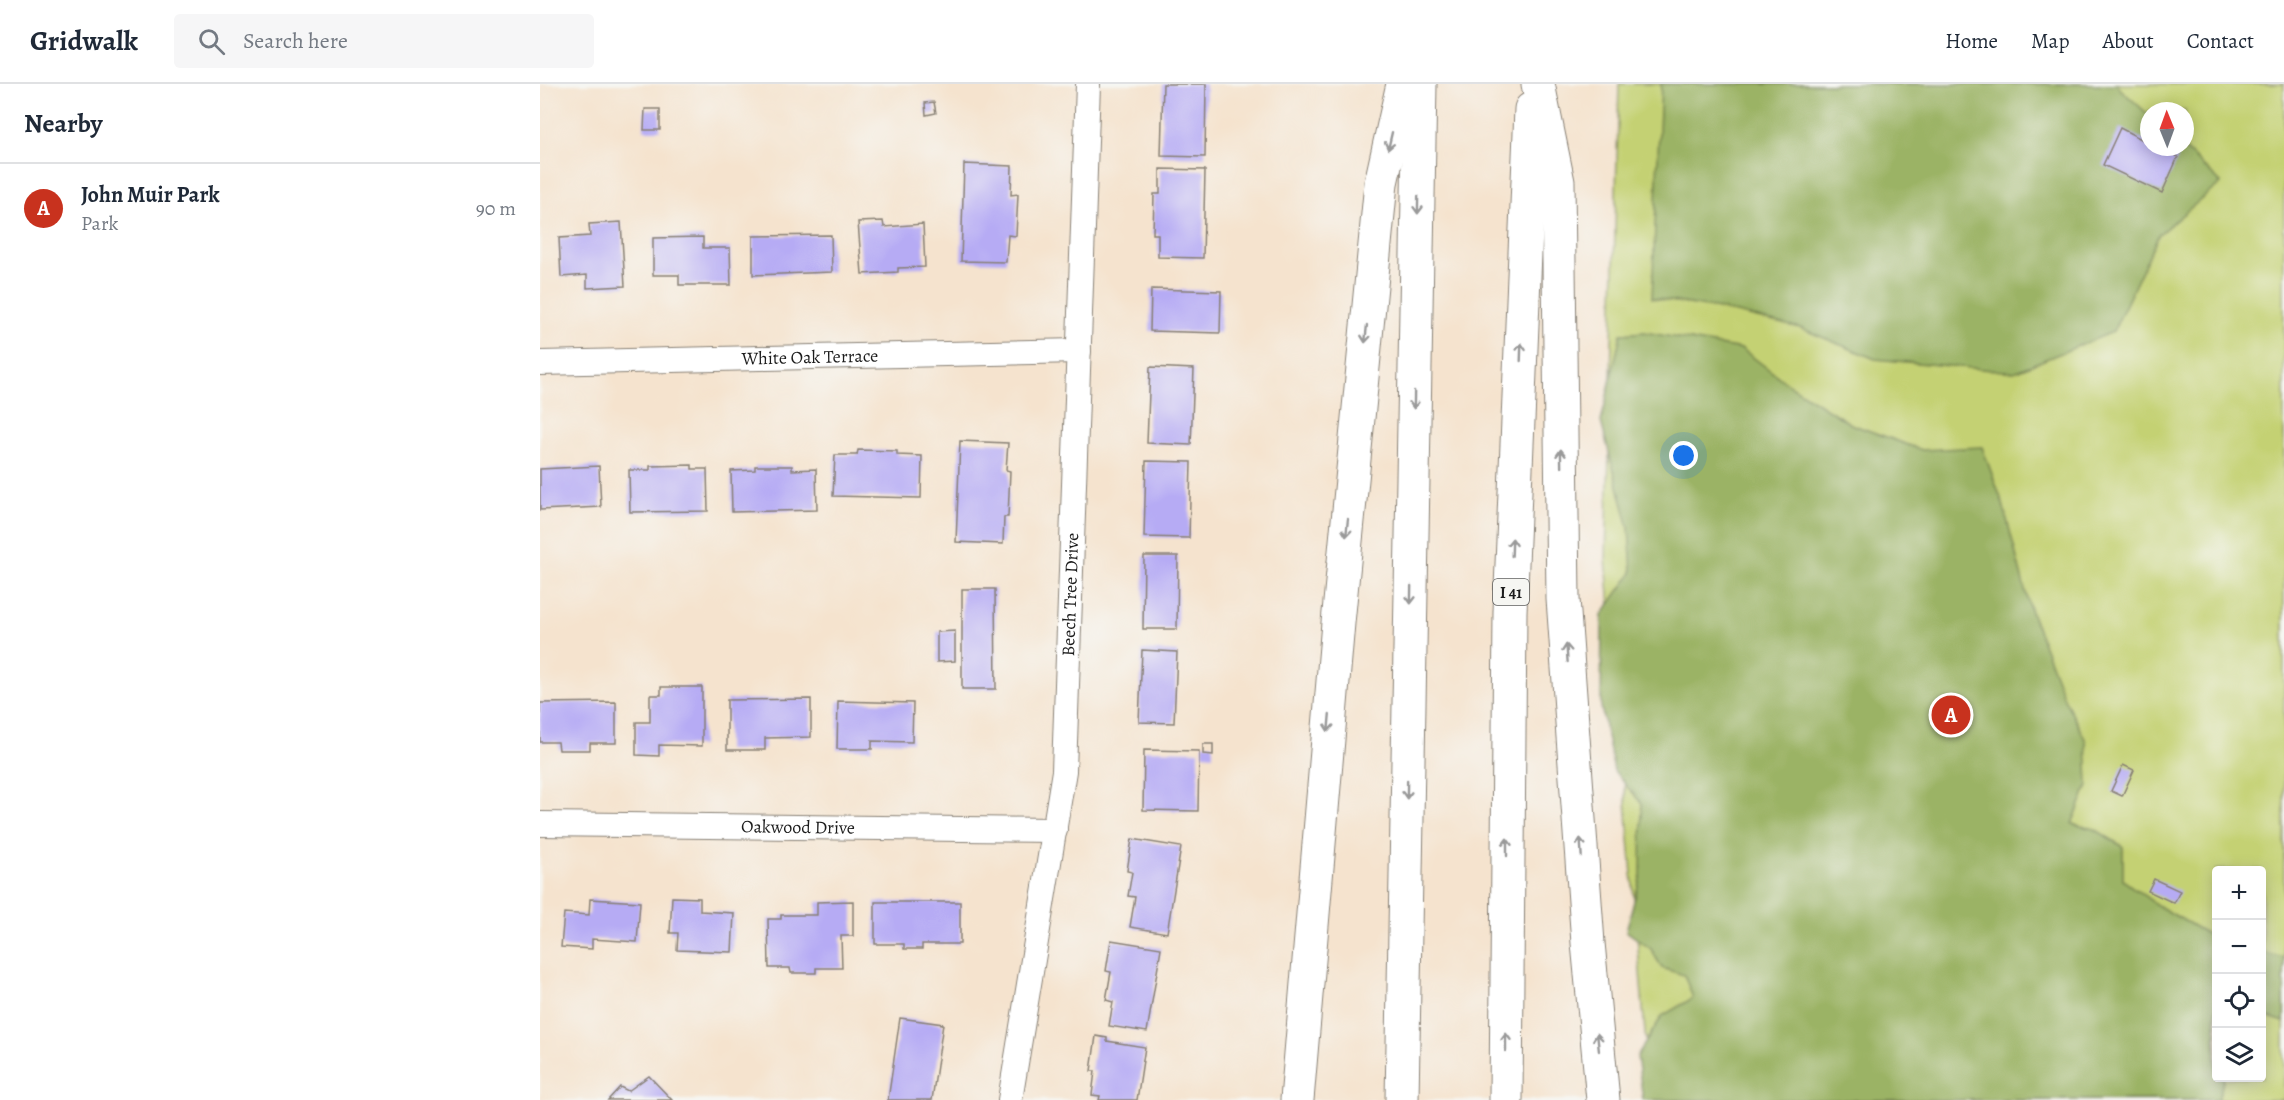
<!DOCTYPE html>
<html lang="en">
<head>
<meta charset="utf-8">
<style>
  body { margin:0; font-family:Alegreya,serif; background:#f6f6f7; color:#1f2937 }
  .controls { position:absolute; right:18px; bottom:18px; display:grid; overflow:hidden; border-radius:6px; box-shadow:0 3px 15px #0003 }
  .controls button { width:54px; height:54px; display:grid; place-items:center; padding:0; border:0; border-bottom:2px solid #e0e1e3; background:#fff; color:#1f2937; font:30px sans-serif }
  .compass { position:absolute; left:1600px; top:18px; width:54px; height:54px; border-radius:50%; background:#fff; box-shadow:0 3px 15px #0003; rotate:359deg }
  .you { position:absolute; left:1144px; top:372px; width:21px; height:21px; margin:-15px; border:4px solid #fff; border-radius:50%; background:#1a73e8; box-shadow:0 0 0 9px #1a73e833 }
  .badge { display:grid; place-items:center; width:39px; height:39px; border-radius:50%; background:#c8321e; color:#fff; font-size:20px; font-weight:700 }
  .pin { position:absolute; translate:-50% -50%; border:3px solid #fff; box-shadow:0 2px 6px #0006 }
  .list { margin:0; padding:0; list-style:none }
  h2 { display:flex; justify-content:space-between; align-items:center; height:78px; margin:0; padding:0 24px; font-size:26px }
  h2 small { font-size:20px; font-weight:400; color:#747a83 }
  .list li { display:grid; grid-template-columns:39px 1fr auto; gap:18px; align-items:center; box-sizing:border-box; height:90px; padding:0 24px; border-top:2px solid #e0e1e3 }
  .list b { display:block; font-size:22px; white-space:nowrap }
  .list p { margin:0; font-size:20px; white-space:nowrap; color:#747a83 }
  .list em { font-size:20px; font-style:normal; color:#747a83 }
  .icon { flex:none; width:33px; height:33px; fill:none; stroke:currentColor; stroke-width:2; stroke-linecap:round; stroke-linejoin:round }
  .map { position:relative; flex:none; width:1744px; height:1016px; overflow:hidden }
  header { display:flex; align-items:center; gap:36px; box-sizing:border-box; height:84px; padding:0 30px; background:#fff; border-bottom:2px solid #e0e1e3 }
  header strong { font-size:28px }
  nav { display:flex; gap:33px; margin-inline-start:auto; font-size:21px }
  .search { width:420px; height:54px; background:#f6f6f7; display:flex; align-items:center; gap:15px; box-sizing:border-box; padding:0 21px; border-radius:6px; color:#747a83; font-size:22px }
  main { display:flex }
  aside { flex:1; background:#fff }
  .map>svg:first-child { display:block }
  .green { fill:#c4d173; stroke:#707648; stroke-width:1.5; fill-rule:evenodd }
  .forest { fill:#9bb365; stroke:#5c6840; stroke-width:1.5 }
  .building { fill:#b6abf4 }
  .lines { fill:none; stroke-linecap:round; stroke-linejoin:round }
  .street-casing { stroke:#888075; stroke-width:26 }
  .highway-casing { stroke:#888075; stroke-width:35 }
  .street { stroke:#fff; stroke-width:24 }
  .highway { stroke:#fff; stroke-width:33 }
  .oneway { stroke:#999 }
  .labels { text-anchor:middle; stroke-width:5; stroke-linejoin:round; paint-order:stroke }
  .shield { fill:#f6f6f2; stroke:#5d5d5c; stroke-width:1.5 }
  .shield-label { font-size:16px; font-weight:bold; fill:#1c1c1c }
  .street-label { font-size:18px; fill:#1c1c1c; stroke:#f6f6f2 }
</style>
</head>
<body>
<header>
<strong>Gridwalk</strong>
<div class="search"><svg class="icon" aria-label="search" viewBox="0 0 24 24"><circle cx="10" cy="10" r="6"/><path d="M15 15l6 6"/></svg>Search here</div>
<nav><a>Home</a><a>Map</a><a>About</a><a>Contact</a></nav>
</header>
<main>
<aside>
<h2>Nearby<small></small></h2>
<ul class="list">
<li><span class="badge">A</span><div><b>John Muir Park</b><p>Park</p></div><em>90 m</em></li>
</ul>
</aside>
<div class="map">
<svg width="1744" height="1016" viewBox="0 0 1744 1016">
  <rect width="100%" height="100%" fill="#f6f6f2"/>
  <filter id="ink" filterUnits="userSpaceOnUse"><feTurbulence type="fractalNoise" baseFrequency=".0167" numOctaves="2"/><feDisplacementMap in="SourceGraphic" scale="12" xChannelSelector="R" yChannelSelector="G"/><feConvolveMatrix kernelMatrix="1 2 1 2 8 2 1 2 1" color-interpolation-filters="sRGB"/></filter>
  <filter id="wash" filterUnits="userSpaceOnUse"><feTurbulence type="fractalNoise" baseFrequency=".008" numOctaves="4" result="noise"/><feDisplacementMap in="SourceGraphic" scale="24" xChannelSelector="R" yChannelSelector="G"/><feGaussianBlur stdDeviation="1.35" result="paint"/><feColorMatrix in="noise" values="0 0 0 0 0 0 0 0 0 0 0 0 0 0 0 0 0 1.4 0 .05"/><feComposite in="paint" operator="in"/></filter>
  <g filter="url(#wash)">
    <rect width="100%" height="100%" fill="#f5e3ce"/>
    <path class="green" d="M1079 0H1744V1016H1115L1106 961 1066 475ZM1609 27H1645V63H1609ZM1676 786H1722V994H1676Z"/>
    <g class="forest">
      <path d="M1121 0H1579L1578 3 1609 31V63H1643L1681 99 1619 150 1573 248 1474 288 1335 275 1260 244 1179 225 1112 214Z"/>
      <path d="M1104 248 1202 265 1248 300 1311 340 1382 366 1442 363 1463 420 1490 525 1524 614 1546 657 1548 701 1532 740 1555 745 1583 763V796L1617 821 1676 855V994H1684L1678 1016H1103L1097 972 1122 932 1153 914 1144 891 1122 884 1111 865 1086 847 1101 791 1102 720 1074 687 1061 623 1062 531 1092 489 1089 444 1061 338 1081 250Z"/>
      <path d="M1722 868 1744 874V938L1729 933 1722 937Z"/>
    </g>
    <g id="blocks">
      <g class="building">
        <path d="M623 0H666L665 73 621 72Z"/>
        <path d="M394 18 396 29 386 31 385 19Z"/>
        <path d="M105 25H120V46H104Z"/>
        <path d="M1580 44 1609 59V63H1618L1638 73 1622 109 1563 81Z"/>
        <path d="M424 80 472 82 471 111 478 110 476 152 468 151 466 178 421 177Z"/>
        <path d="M620 85 665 86 663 174 618 173V150H613L614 110H620Z"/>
        <path d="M343 137 344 143 383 140 385 183 358 184V188L322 190 318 138Z"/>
        <path d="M81 138 85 202 47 204V191L21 193 19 154 50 152 49 140Z"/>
        <path d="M291 151 292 188 213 191V152Z"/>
        <path d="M163 153V164H190L191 201H139V191H113V154Z"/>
        <path d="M611 205 681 207 680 249 610 247Z"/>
        <path d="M610 283 654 285 651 361 607 359Z"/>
        <path d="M420 357 468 359 466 386 470 387 468 433H464L463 460 416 458Z"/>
        <path d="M318 366 357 367V371L382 372 381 414 293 412 295 371H317Z"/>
        <path d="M606 377 651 378 649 454 604 453Z"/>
        <path d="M152 381V385H167L168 427 90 428 89 386H110V382Z"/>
        <path d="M59 382 61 423 0 426V385Z"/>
        <path d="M215 382H252V386L276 385 277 426 192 428 191 387 215 386Z"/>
        <path d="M604 472H638L637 545H603Z"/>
        <path d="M422 505H455L456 605H422Z"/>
        <path d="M415 547V577L397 578V548Z"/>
        <path d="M602 566 637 568 634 639 599 638Z"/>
        <path d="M121 603H162V662L119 661V672L96 671V638H110V611H121Z"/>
        <path d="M271 615V653L225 654V666H187V616Z"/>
        <path d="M298 617 373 619 372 658 332 657V665H297Z"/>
        <path d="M76 618V659H50V666H19L18 658H0V619Z"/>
        <path d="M663 660H673V671L663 670Z"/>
        <path d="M604 666 659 667 658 727 603 726Z"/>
        <path d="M1583 681 1594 686 1582 712 1571 707Z"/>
        <path d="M592 755 641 763 627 849 590 843 595 813 588 812 592 788 587 787Z"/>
        <path d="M1614 795 1640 807 1634 819 1608 807Z"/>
        <path d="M132 813 160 814V827L194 829 192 868 137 866 138 849H130Z"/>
        <path d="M50 815 100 818 97 858 52 855V865L21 863 24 829 49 831Z"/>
        <path d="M313 817V852H301L302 884H276V889H251L250 884H229L228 835H241V831H277V818Z"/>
        <path d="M335 818H420V860H382V865H364V860H335Z"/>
        <path d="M571 856 621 864 607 948 569 942 573 918 566 916 571 888 566 887Z"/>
        <path d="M360 934 403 940 392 1016H348Z"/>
        <path d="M556 952 567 954V957L605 963 597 1016H559L560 1012 552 1011 555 987H551Z"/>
        <path d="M109 992 132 1016H68L80 1003 88 1007Z"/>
      </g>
    </g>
  </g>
  <g filter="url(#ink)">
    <use href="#blocks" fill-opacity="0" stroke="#888075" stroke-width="1.5"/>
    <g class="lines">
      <g class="street-casing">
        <g id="street">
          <path id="s1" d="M0 279 539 267"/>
          <path id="s2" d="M0 740 515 746"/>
          <path id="s3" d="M470 1016 524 687 548 0"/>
        </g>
      </g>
      <g class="highway-casing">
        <g id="highway">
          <path d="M998 0 1018 98 1023 515 1048 859 1063 1016"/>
          <path d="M757 1016 798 539 841 99 863 0"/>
          <path d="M862 1016 880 0"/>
          <path d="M966 1016 970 528 991 25"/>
        </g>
      </g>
      <use href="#street" class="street"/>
      <use href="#highway" class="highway"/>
    </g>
    <defs><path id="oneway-shaft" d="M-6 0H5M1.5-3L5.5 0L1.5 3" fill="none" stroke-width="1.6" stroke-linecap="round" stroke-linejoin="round" transform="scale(1.5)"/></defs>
    <g class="oneway">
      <use href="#oneway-shaft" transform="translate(850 57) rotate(103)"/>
      <use href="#oneway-shaft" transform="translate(878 121) rotate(91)"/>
      <use href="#oneway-shaft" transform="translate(826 250) rotate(96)"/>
      <use href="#oneway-shaft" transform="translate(981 268) rotate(-88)"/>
      <use href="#oneway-shaft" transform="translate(874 316) rotate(91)"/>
      <use href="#oneway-shaft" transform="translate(1021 374) rotate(-91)"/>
      <use href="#oneway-shaft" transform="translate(807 444) rotate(96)"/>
      <use href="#oneway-shaft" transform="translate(972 463) rotate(-88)"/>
      <use href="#oneway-shaft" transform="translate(871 511) rotate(91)"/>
      <use href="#oneway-shaft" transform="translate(1027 569) rotate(-94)"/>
      <use href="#oneway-shaft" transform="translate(789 639) rotate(95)"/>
      <use href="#oneway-shaft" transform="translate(867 706) rotate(91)"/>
      <use href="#oneway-shaft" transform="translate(967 763) rotate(-90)"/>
      <use href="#oneway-shaft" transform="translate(1041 763) rotate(-94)"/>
      <use href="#oneway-shaft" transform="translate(966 958) rotate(-90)"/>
      <use href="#oneway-shaft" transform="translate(1058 958) rotate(-96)"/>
    </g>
  </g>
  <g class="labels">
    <rect class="shield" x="953" y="495" width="36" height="26" rx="4.5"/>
    <g class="shield-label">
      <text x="971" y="514">I 41</text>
    </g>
    <g class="street-label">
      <text dy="6" stroke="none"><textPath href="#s1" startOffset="270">White Oak Terrace</textPath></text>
      <text dy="6" stroke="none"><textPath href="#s3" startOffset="510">Beech Tree Drive</textPath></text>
      <text dy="6" stroke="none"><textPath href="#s2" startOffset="258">Oakwood Drive</textPath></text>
    </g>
  </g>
</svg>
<div class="controls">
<button>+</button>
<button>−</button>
<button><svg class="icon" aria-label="locate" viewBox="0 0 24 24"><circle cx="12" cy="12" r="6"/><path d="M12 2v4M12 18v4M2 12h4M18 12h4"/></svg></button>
<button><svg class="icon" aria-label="layers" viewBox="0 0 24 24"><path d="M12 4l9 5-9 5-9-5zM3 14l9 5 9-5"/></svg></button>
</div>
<svg class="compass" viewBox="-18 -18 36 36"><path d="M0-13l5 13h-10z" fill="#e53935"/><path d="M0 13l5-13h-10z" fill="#747a83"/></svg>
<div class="you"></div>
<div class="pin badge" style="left:1411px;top:631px">A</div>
</div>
</main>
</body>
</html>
